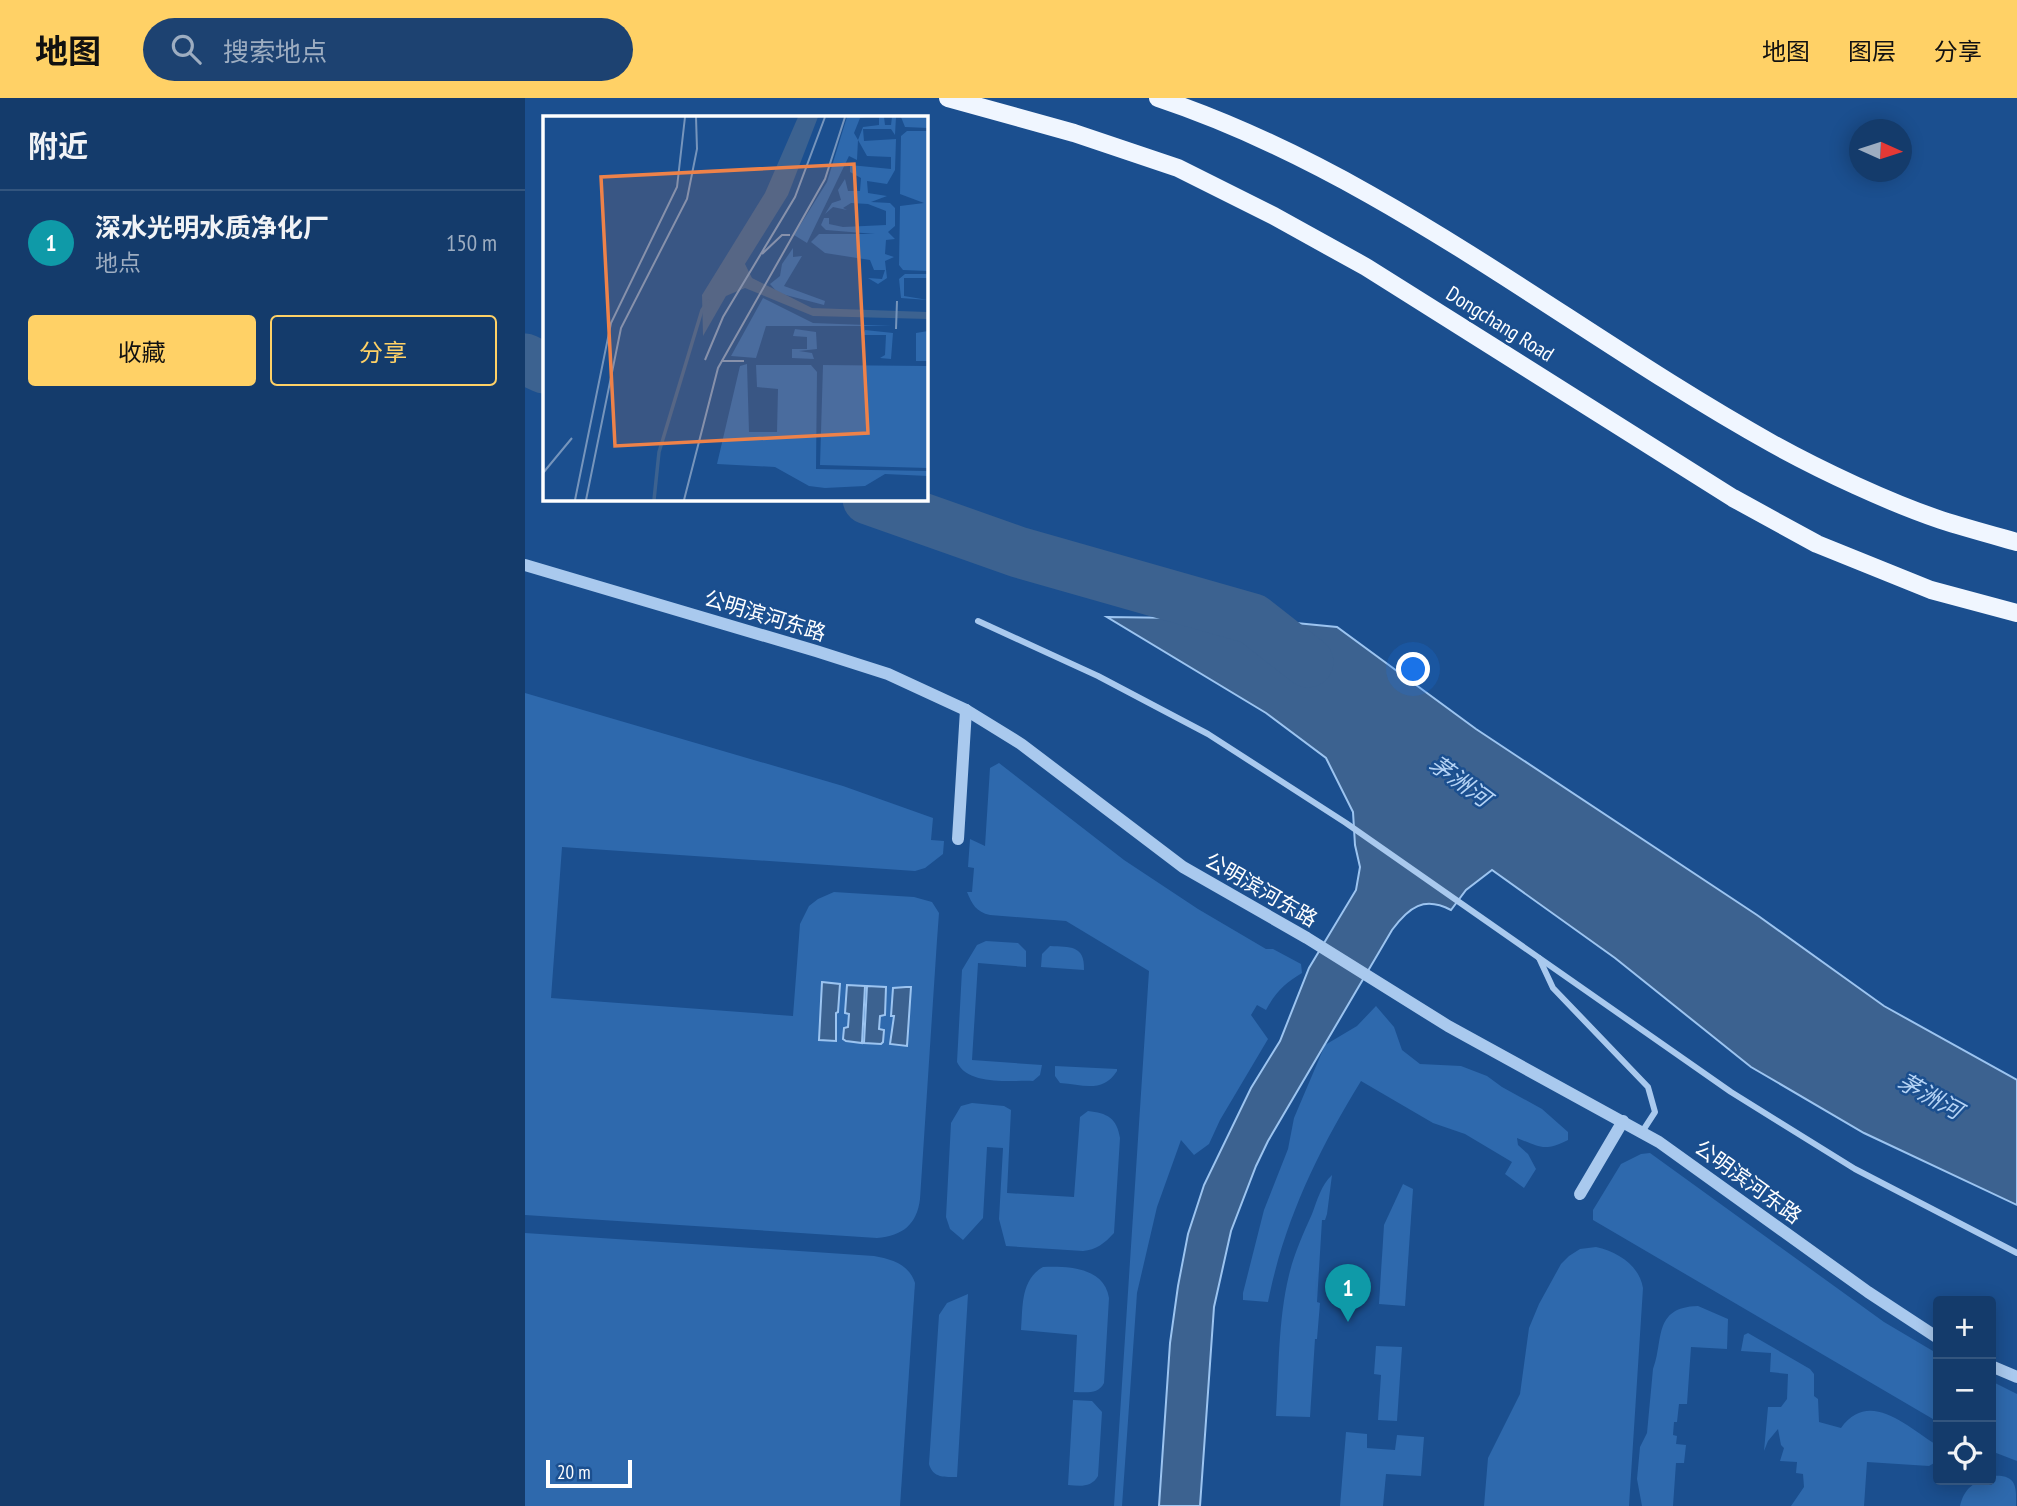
<!DOCTYPE html>
<html lang="zh">
<head>
<meta charset="utf-8">
<style>
  body { margin:0; font-family:"PT Sans Narrow","Noto Sans SC",sans-serif; background:#1d4271; color:#f1f3f6 }
  .controls { position:absolute; right:21px; bottom:21px; display:grid; overflow:hidden; border-radius:7px; box-shadow:0 4px 18px #0003 }
  .controls button { width:63px; height:63px; display:grid; place-items:center; padding:0; border:0; border-bottom:2px solid #33557e; background:#143b6b; color:#f1f3f6; font:35px sans-serif }
  .compass { position:absolute; left:1324px; top:21px; width:63px; height:63px; border-radius:50%; background:#143b6b; box-shadow:0 4px 18px #0003; rotate:93deg }
  .scale { position:absolute; left:21px; bottom:18px; width:86px; box-sizing:border-box; padding-left:7px; border:4px solid #fff; border-top:0; font-size:19px; line-height:24px; white-space:nowrap; color:#fff; -webkit-text-stroke:5px #1b4f8f; paint-order:stroke }
  .you { position:absolute; left:889px; top:572px; width:24px; height:24px; margin:-18px; border:5px solid #fff; border-radius:50%; background:#1a73e8; box-shadow:0 0 0 10px #1a73e833 }
  .badge { display:grid; place-items:center; width:46px; height:46px; border-radius:50%; background:#ffd166; color:#fff; font-size:23px; font-weight:700 }
  .pin { position:absolute; translate:-50% -58px; filter:drop-shadow(0 2px 4px #0008) }
  .pin::after { content:''; position:absolute; top:37px; width:24px; height:21px; background:inherit; clip-path:polygon(0 0,100% 0,50% 100%) }
  .list { margin:0; padding:0; list-style:none }
  h2 { display:flex; justify-content:space-between; align-items:center; height:91px; margin:0; padding:0 28px; font-size:30px }
  h2 small { font-size:23px; font-weight:400; color:#9dadc1 }
  .list li { display:grid; grid-template-columns:46px 1fr auto; gap:21px; align-items:center; box-sizing:border-box; height:105px; padding:0 28px; border-top:2px solid #33557e }
  .list b { display:block; font-size:26px; white-space:nowrap }
  .list p { margin:0; font-size:23px; white-space:nowrap; color:#9dadc1 }
  .list em { font-size:23px; font-style:normal; color:#9dadc1 }
  .actions { display:flex; gap:14px; padding:21px 28px }
  .actions a { flex:1; padding:16px 0; border:2px solid #ffd166; border-radius:7px; text-align:center; font-size:24px; color:#ffd166 }
  .actions .main { background:#ffd166; color:#111 }
  .icon { flex:none; width:38px; height:38px; fill:none; stroke:currentColor; stroke-width:2; stroke-linecap:round; stroke-linejoin:round }
  .map { position:relative; flex:none; width:1492px; height:1408px; overflow:hidden }
  header { display:flex; align-items:center; gap:42px; box-sizing:border-box; height:98px; padding:0 35px; background:#ffd166; color:#111 }
  header strong { font-size:33px }
  nav { display:flex; gap:38px; margin-inline-start:auto; font-size:24px }
  .search { width:490px; height:63px; background:#1d4271; display:flex; align-items:center; gap:18px; box-sizing:border-box; padding:0 24px; border-radius:38px; color:#9dadc1; font-size:26px }
  main { display:flex }
  aside { flex:1; background:#143b6b }
  .map>svg:first-child { display:block }
  .green { fill:#2e69ad }
  .water { fill:#3c6290; stroke:#9cc4f0; stroke-width:2 }
  .lines { fill:none; stroke-linecap:round; stroke-linejoin:round }
  .river { stroke:#3c6290; stroke-width:51 }
  .pedestrian { stroke:#a9c9ee; stroke-width:6 }
  .tertiary { stroke:#a9c9ee; stroke-width:12 }
  .primary { stroke:#f0f6ff; stroke-width:18 }
  .labels { text-anchor:middle; stroke-width:5; stroke-linejoin:round; paint-order:stroke }
  .street-label { font-size:21px; fill:#fff; stroke:#1b4f8f }
  .water-label { font-size:23px; font-style:italic; fill:#b5d3f5; stroke:#1b4f8f }
  .inset-river { fill:none; stroke:#3c6290; stroke-width:3.5 }
  .inset-road { fill:none; stroke:#7695bc; stroke-width:2 }
  .view { fill:#ee8249; fill-opacity:0.15; stroke:#ee8249; stroke-width:3.5 }
  .inset-edge { fill:none; stroke:#fff; stroke-width:3.5 }
</style>
</head>
<body>
<header>
<strong>地图</strong>
<div class="search"><svg class="icon" aria-label="search" viewBox="0 0 24 24"><circle cx="10" cy="10" r="6"/><path d="M15 15l6 6"/></svg>搜索地点</div>
<nav><a>地图</a><a>图层</a><a>分享</a></nav>
</header>
<main>
<aside>
<h2>附近<small></small></h2>
<ul class="list">
<li><span class="badge" style="background:#0f9aa8">1</span><div><b>深水光明水质净化厂</b><p>地点</p></div><em>150 m</em></li>
</ul>
<div class="actions"><a class="main">收藏</a><a>分享</a></div>
</aside>
<div class="map">
<svg width="1492" height="1408" viewBox="0 0 1492 1408">
  <rect width="100%" height="100%" fill="#1b4f8f"/>
  <g class="green">
    <path d="M0 595 318 688 408 720 406 742 419 743 418 756 400 770 390 773 37 749 26 900 268 918 275 826 284 808 293 801 309 794 389 799 407 804 414 815 412 842 395 1101C392 1126 378 1138 352 1140L0 1117Z"/>
    <path d="M474 665 599 762 673 811 741 851H748L776 866 777 875C760 885 750 895 741 912L732 907 726 917 743 941 695 1022 684 1046 669 1057 656 1042 632 1109 612 1195 597 1408H589L624 873 541 823 465 817C451 814 447 806 442 794H447L449 770 443 769 445 741 460 748 465 670Z"/>
    <path d="M461 843 493 845 501 853V869L453 865 447 962 517 967 515 977 508 983C485 982 443 988 432 964L437 872 452 847Z"/>
    <path d="M525 848C545 849 560 847 559 872L516 869 517 856Z"/>
    <path d="M851 908 869 929 877 952 895 966 936 968 962 978 977 989 1017 1011 1043 1034V1042C1019 1054 1015 1049 992 1040L993 1047 1003 1056 1011 1071 999 1090 980 1076 987 1064 940 1036 908 1025 836 983C793 1053 759 1123 743 1204L718 1202V1195L739 1112 763 1051 769 1020 800 947 832 928Z"/>
    <path d="M530 968 592 971V973C578 995 559 987 535 985L530 978Z"/>
    <path d="M447 1005 479 1008 486 1012 482 1095 549 1099 555 1019 563 1013C582 1015 592 1020 595 1040L589 1135C580 1145 571 1152 558 1153L481 1148 474 1121 478 1050 462 1049 458 1120 438 1142 425 1131 421 1119 426 1025 436 1008Z"/>
    <path d="M1125 1055 1359 1224 1413 1256V1324L1068 1122V1112L1096 1066 1116 1056Z"/>
    <path d="M807 1077 802 1116 800 1122H797L792 1204 795 1205 792 1241H790L785 1319 751 1318C754 1272 753 1222 764 1177 769 1156 778 1136 787 1116 792 1103 796 1087 807 1077Z"/>
    <path d="M878 1086 888 1091 880 1208 854 1206 859 1127Z"/>
    <path d="M0 1135 349 1158C366 1161 384 1166 390 1185L375 1408H0Z"/>
    <path d="M1071 1149C1093 1154 1114 1167 1118 1190L1104 1408H959L963 1360 995 1296 1004 1230 1014 1206 1036 1166 1044 1158 1055 1151Z"/>
    <path d="M518 1169C543 1168 579 1169 584 1200L579 1285C573 1297 560 1294 549 1294L552 1237 496 1232C498 1210 495 1182 518 1169Z"/>
    <path d="M443 1196 432 1379C419 1379 408 1380 404 1366L414 1217 422 1205Z"/>
    <path d="M1173 1208 1203 1221 1202 1251 1166 1249 1162 1306H1154L1152 1324H1149L1148 1337 1152 1338 1151 1346 1161 1347 1159 1365H1151L1148 1408H1117L1112 1381 1115 1349 1122 1335 1128 1271C1139 1244 1127 1209 1173 1208Z"/>
    <path d="M1223 1235 1285 1271 1289 1276V1298L1293 1301 1294 1324 1316 1330C1344 1291 1381 1328 1410 1346L1413 1350 1411 1364 1404 1368 1342 1364 1339 1408H1266L1279 1389 1278 1376 1271 1375 1272 1364 1255 1363 1259 1350 1256 1347 1253 1331 1243 1343 1239 1353 1243 1309H1256L1262 1301 1263 1276 1245 1274 1246 1255 1216 1253 1219 1237Z"/>
    <path d="M851 1248 877 1249 872 1323 853 1322 856 1277 849 1276Z"/>
    <path d="M1466 1283 1492 1296V1363L1466 1353Z"/>
    <path d="M548 1302 567 1303 577 1314 573 1378C566 1390 555 1388 543 1387Z"/>
    <path d="M821 1334 842 1336V1350L870 1352 872 1337 899 1339 896 1378 861 1376 858 1408H815Z"/>
    <path d="M1466 1378C1490 1376 1492 1386 1491 1408H1435C1439 1391 1449 1382 1466 1382Z"/>
  </g>
  <g class="water">
    <path d="M582 519 728 521 812 529 951 631 1232 817 1359 908 1492 982V1107L1339 1035 1226 969 1090 860 967 772 941 792 926 812C899 798 884 809 867 832L743 1043 731 1068 706 1133 689 1209 675 1408H634L645 1245 653 1188 663 1136 679 1087 726 990 755 943 784 870 831 792 835 769 830 747 828 714 801 660 741 615Z"/>
    <path d="M297 884 315 886 313 914 311 915V943L294 942Z"/>
    <path d="M322 887 340 888 337 945 321 943 318 941 319 930 323 929 324 916 320 915Z"/>
    <path d="M342 888 361 889 360 917 355 918 354 931 359 932 358 944 356 946 339 945Z"/>
    <path d="M381 889H386L382 948 365 946 369 918H366L368 890Z"/>
  </g>
  <g class="lines">
    <g class="river">
      <path d="M0 261 19 270"/>
      <path d="M343 401 493 454 728 521 783 564"/>
    </g>
    <g class="pedestrian">
      <path d="M453 523 573 578 683 636 821 725 1206 994 1330 1071 1492 1155"/>
      <path d="M1014 860 1028 890 1123 989 1130 1014 1117 1034"/>
    </g>
    <g class="tertiary">
      <path d="M0 467 291 553 363 576 441 612 496 646 658 769 782 840 923 928 1134 1044 1343 1194 1413 1240"/>
      <path d="M433 741 441 612"/>
      <path d="M1055 1096 1098 1023"/>
      <path d="M1466 1268 1492 1279"/>
    </g>
    <g class="primary">
      <path d="M423 0 549 35 653 70 749 118 841 169 1208 400 1292 446 1406 492 1492 515"/>
      <path d="M633 0C858 75 1043 232 1248 346 1297 373 1363 404 1416 422 1441 430 1467 437 1492 444"/>
    </g>
  </g>
  <g class="labels">
    <g class="street-label">
      <text transform="translate(975 226) rotate(32)" y="7">Dongchang Road</text>
      <text transform="translate(240 518) rotate(17)" y="7">公明滨河东路</text>
      <text transform="translate(736 792) rotate(30)" y="7">公明滨河东路</text>
      <text transform="translate(1223 1084) rotate(36)" y="7">公明滨河东路</text>
    </g>
    <g class="water-label">
      <text transform="translate(935 683) rotate(36)" y="8">茅洲河</text>
      <text transform="translate(1405 998) rotate(29)" y="8">茅洲河</text>
    </g>
  </g>
  <g transform="translate(18 18)">
    <rect width="385" height="385" fill="#1b4f8f"/>
    <path d="M304 1H323L317 2 311 17 315 24 320 11 336 9V1H341L342 9H348L349 1H353L352 19 348 13H320L321 25 353 23 352 54 344 68 324 65 325 77 344 80 328 86 347 87 352 92V110L345 116 352 123 343 124 342 138 351 141 342 145 344 162 335 168 325 162 339 163 342 154H331L327 144 282 137 268 126 276 118H332L283 114 278 109 281 102H286V108L300 111 343 109V95L325 88 308 87 300 92 304 94 290 91 282 98 289 87 298 84 295 74 302 63 305 75H317L318 62 307 56V49L348 53V41L324 40 315 24 314 44 306 40 264 127 251 119 284 66ZM358 1H385V12L362 11ZM364 15H385V155L360 154 356 149 357 90 381 87 357 78 358 20ZM250 132V141L259 140 241 170 282 185 281 189 235 177 227 168 237 160 239 148ZM362 158H385V162H361V180L385 184 358 182 356 163ZM220 182 270 207 349 210H223L213 242 188 240ZM252 213 273 216 274 233 256 235 269 237 271 243 249 242V233H264V221L250 220ZM322 214 350 217 348 243 337 242 342 239 343 219H320ZM385 215V245H373V217ZM204 248 206 316H234L235 273 214 271 213 249H268L274 256 273 353 385 355V360L342 358 322 370 282 372 266 370 232 351 174 348 197 250ZM280 249 385 250V352L277 349Z" fill="#2e69ad"/>
    <path d="M255 1H275L245 79 202 148 209 162 269 192 385 196V203L270 200 202 172 183 180 160 220 159 179 222 77Z" fill="#3c6290"/>
    <path class="inset-river" d="M111 384 116 336 159 194 166 184"/>
    <path class="inset-road" d="M219 138 239 119H247M353 213 354 185M162 244 180 201 252 81 282 1M178 245H201M0 357 29 322M32 384 68 207 134 71 142 1M43 384 78 212 144 83 154 33 153 1M141 384 175 252 282 63 302 1"/>
    <path class="view" d="M311 48 325 317 72 330 58 61Z"/>
    <rect width="385" height="385" class="inset-edge"/>
  </g>
</svg>
<div class="controls">
<button>+</button>
<button>−</button>
<button><svg class="icon" aria-label="locate" viewBox="0 0 24 24"><circle cx="12" cy="12" r="6"/><path d="M12 2v4M12 18v4M2 12h4M18 12h4"/></svg></button>
</div>
<svg class="compass" viewBox="-18 -18 36 36"><path d="M0-13l5 13h-10z" fill="#e53935"/><path d="M0 13l5-13h-10z" fill="#9dadc1"/></svg>
<div class="scale">20 m</div>
<div class="you"></div>
<div class="pin badge" style="left:823px;top:1224px;background:#0f9aa8">1</div>
</div>
</main>
</body>
</html>
